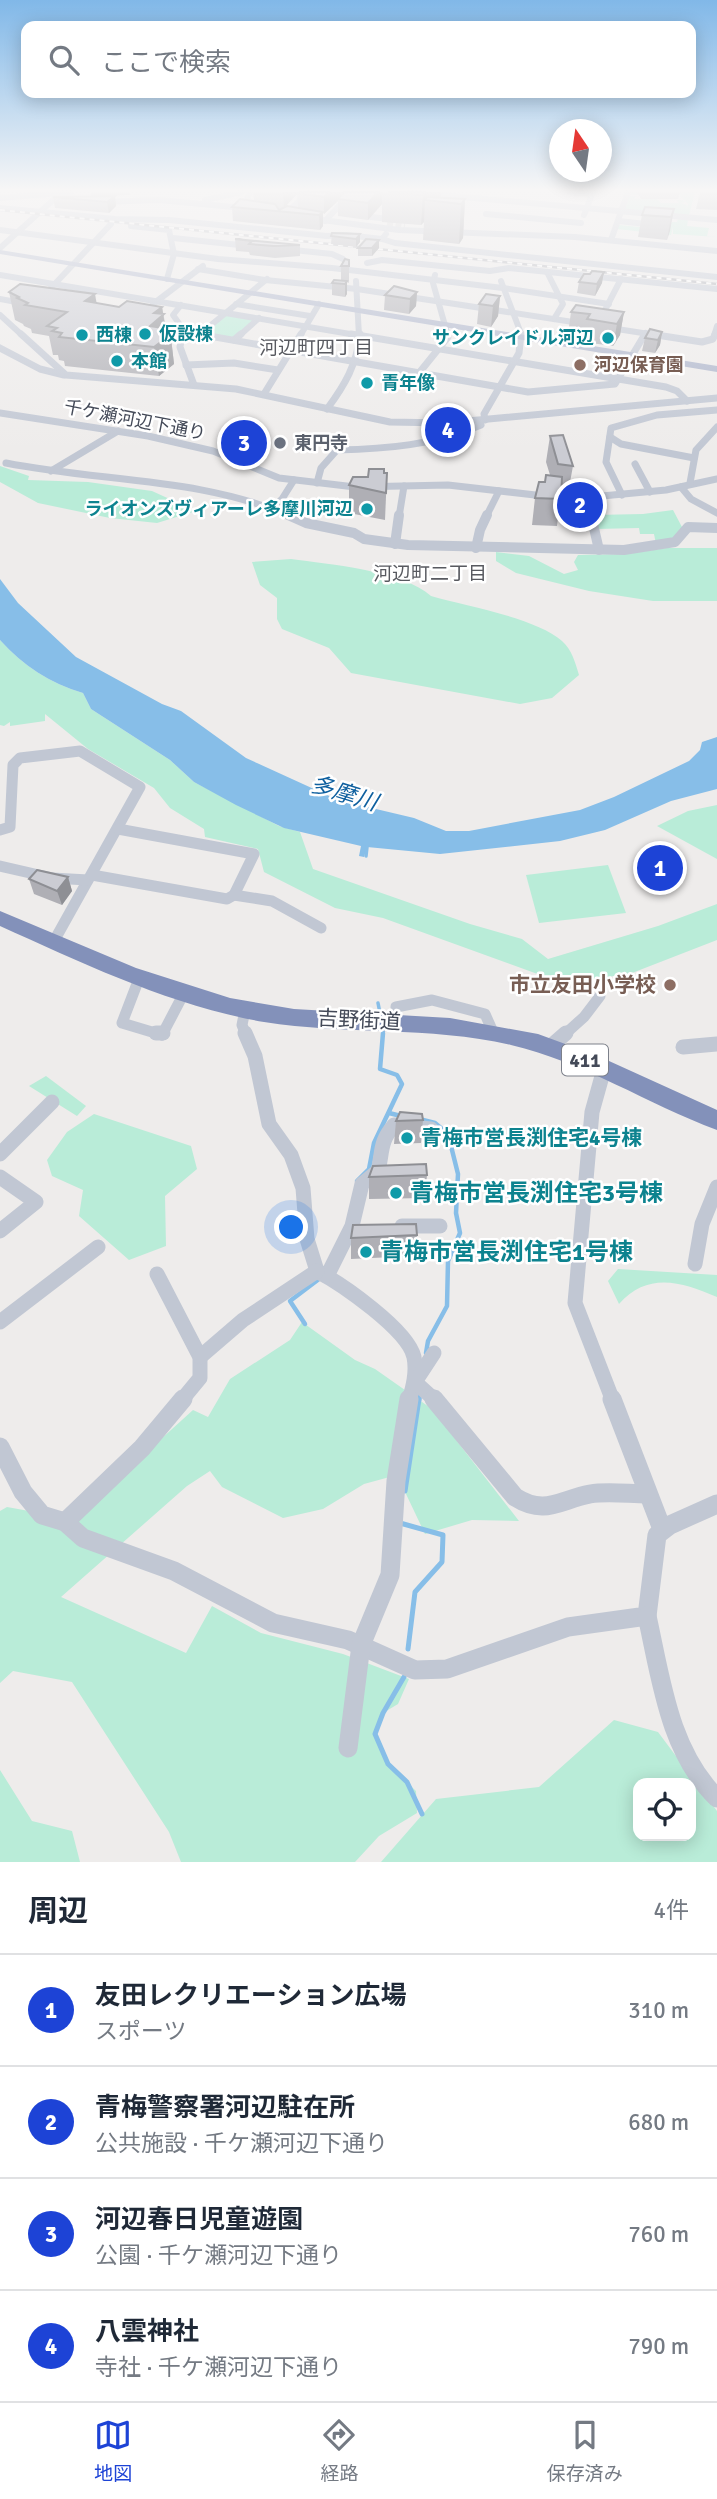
<!DOCTYPE html>
<html lang="ja">
<head>
<meta charset="utf-8">
<style>
  body { margin:0; font-family:Signika,"Noto Sans JP",sans-serif; background:#f6f6f7; color:#1f2937 }
  .controls { position:absolute; right:21px; bottom:21px; display:grid; overflow:hidden; border-radius:14px; box-shadow:0 4px 18px #0003 }
  .controls button { width:63px; height:63px; display:grid; place-items:center; padding:0; border:0; border-bottom:2px solid #e0e1e3; background:#fff; color:#1f2937; font:35px sans-serif }
  .compass { position:absolute; left:549px; top:119px; width:63px; height:63px; border-radius:50%; background:#fff; box-shadow:0 4px 18px #0003; rotate:347deg }
  .you { position:absolute; left:292px; top:1228px; width:24px; height:24px; margin:-18px; border:5px solid #fff; border-radius:50%; background:#1a73e8; box-shadow:0 0 0 10px #1a73e833 }
  .badge { display:grid; place-items:center; width:46px; height:46px; border-radius:50%; background:#1d43d6; color:#fff; font-size:23px; font-weight:700 }
  .pin { position:absolute; translate:-50% -50%; border:4px solid #fff; box-shadow:0 2px 7px #0006 }
  .list { margin:0; padding:0; list-style:none }
  h2 { display:flex; justify-content:space-between; align-items:center; height:91px; margin:0; padding:0 28px; font-size:30px }
  h2 small { font-size:23px; font-weight:400; color:#747a83 }
  .list li { display:grid; grid-template-columns:46px 1fr auto; gap:21px; align-items:center; box-sizing:border-box; height:112px; padding:0 28px; border-top:2px solid #e0e1e3 }
  .list b { display:block; font-size:26px; white-space:nowrap }
  .list p { margin:0; font-size:23px; white-space:nowrap; color:#747a83 }
  .list em { font-size:23px; font-style:normal; color:#747a83 }
  .icon { flex:none; width:38px; height:38px; fill:none; stroke:currentColor; stroke-width:2; stroke-linecap:round; stroke-linejoin:round }
  .map { position:relative; flex:none; width:717px; height:1862px; overflow:hidden }
  .search { position:absolute; background:#fff; box-shadow:0 4px 18px #0003; left:21px; right:21px; top:21px; height:77px; display:flex; align-items:center; gap:18px; box-sizing:border-box; padding:0 24px; border-radius:14px; color:#747a83; font-size:26px }
  .sheet { height:539px; background:#fff }
  nav { display:flex; justify-content:space-around; align-items:center; box-sizing:border-box; height:98px; border-top:2px solid #e0e1e3; background:#fff; font-size:19px; color:#747a83 }
  nav a { display:grid; justify-items:center; gap:4px }
  nav .on { color:#1d43d6 }
  .map>svg:first-child { display:block }
  .green { fill:#b9ecd8; fill-rule:evenodd }
  .water { fill:#87bee8 }
  .lines { fill:none; stroke-linecap:round; stroke-linejoin:round }
  .stream-far2 { stroke:#87bee8; stroke-width:3.5 }
  .stream-far1 { stroke:#87bee8; stroke-width:4.5 }
  .stream { stroke:#87bee8; stroke-width:5 }
  .minor-tunnel { stroke:#ccccce; stroke-width:6; stroke-dasharray:6 2.5; stroke-linecap:butt }
  .minor-far5 { stroke:#c1c7d3; stroke-width:6 }
  .minor-far4 { stroke:#c1c7d3; stroke-width:7 }
  .minor-far3 { stroke:#c1c7d3; stroke-width:10 }
  .minor-far2 { stroke:#c1c7d3; stroke-width:11 }
  .minor-far1 { stroke:#c1c7d3; stroke-width:15 }
  .minor { stroke:#c1c7d3; stroke-width:19 }
  .major { fill:#abb3ca; fill-rule:evenodd }
  .highway { fill:#8391ba; fill-rule:evenodd }
  .rail-casing { stroke:#adafb6; stroke-width:2.5 }
  .rail { stroke:#fff; stroke-width:2; stroke-dasharray:5; stroke-linecap:butt }
  .wall { fill:#afafb5; fill-rule:evenodd }
  .shaded-wall { fill:#8e8f94 }
  .building { fill:#cbccd3; stroke:#8e8f94; stroke-width:2 }
  .culture-dot { fill:#0f9aa8; stroke:#fff; stroke-width:2.5 }
  .education-dot { fill:#8d6e63; stroke:#fff; stroke-width:2.5 }
  .worship-dot { fill:#6b7280; stroke:#fff; stroke-width:2.5 }
  .labels { text-anchor:middle; stroke-width:5; stroke-linejoin:round; paint-order:stroke }
  .far-culture-label { font-size:18px; font-weight:bold; fill:#0d838f; stroke:#fff; text-anchor:start }
  .far-education-label { font-size:18px; font-weight:bold; fill:#785e54; stroke:#fff; text-anchor:start }
  .far-street-label { font-size:18px; fill:#444a58; stroke:#fff }
  .far-worship-label { font-size:18px; font-weight:bold; fill:#5b616d; stroke:#fff; text-anchor:start }
  .far-neighbourhood-label { font-size:19px; fill:#585a60; stroke:#fff }
  .shield { fill:#fff; stroke:#7c808a; stroke-width:2 }
  .shield-label { font-size:19px; font-weight:bold; fill:#444a58 }
  .education-label { font-size:21px; font-weight:bold; fill:#785e54; stroke:#fff; text-anchor:end }
  .street-label { font-size:21px; fill:#444a58; stroke:#fff }
  .culture-label { font-size:21px; font-weight:bold; fill:#0d838f; stroke:#fff; text-anchor:start }
  .water-label { font-size:23px; font-style:italic; fill:#0f609f; stroke:#fff }
  .near-culture-label { font-size:24px; font-weight:bold; fill:#0d838f; stroke:#fff; text-anchor:start }
</style>
</head>
<body>
<div class="map">
<svg width="717" height="1862" viewBox="0 0 717 1862">
  <rect width="100%" height="100%" fill="#eeeceb"/>
  <g class="green">
    <path d="M630 192H681L684 195 682 192H695L689 215 624 209 630 196H636L634 199H657L661 203H679L677 200H683L685 202 681 203 687 205 686 211 688 204 680 195H631Z"/>
    <path d="M678 219 688 220 687 226 709 228 707 236 717 237 673 234V227L671 235 617 229 619 225 670 230 668 227 672 222H677Z"/>
    <path d="M226 315 255 319 235 338 205 334Z"/>
    <path d="M249 430 268 435 238 457 219 451Z"/>
    <path d="M0 466 29 476 28 480 88 482 152 491 196 511 157 523 110 518 38 503 0 482Z"/>
    <path d="M673 510 683 529 678 538 656 544 654 534H640L639 528 596 529 594 515 643 514Z"/>
    <path d="M666 548H717V601H653L589 591 516 573 496 561V552L529 556 564 574 578 570 574 562 578 555 627 554Z"/>
    <path d="M291 559C329 564 404 571 431 596 466 606 536 618 562 641 572 650 575 662 579 675L552 698 520 704 351 673 329 648 282 629 277 619V598L260 585 252 562Z"/>
    <path d="M0 640C23 666 50 683 83 693L91 709 170 760 194 782 279 826 300 832 313 869 470 924 522 939 548 959 658 926 717 904V940L632 973 565 984 383 918 335 908 264 872 258 849 205 837 204 829 170 808 154 788 88 749 45 714V721L10 726V722L4 726 0 725Z"/>
    <path d="M717 805V859L657 826 688 811Z"/>
    <path d="M608 865 626 913 539 923 526 875Z"/>
    <path d="M46 1076 86 1106 77 1116 29 1086Z"/>
    <path d="M94 1114 191 1146 197 1169 165 1196 166 1246 129 1260 79 1216 83 1190 52 1176 47 1160 67 1132Z"/>
    <path d="M618 1269 717 1275V1297C682 1282 648 1271 619 1304L608 1281Z"/>
    <path d="M302 1322 355 1360 375 1369 432 1409 519 1521 472 1520 425 1534 397 1475 364 1484 323 1509 283 1518 222 1487 210 1471 187 1486 61 1597 186 1653 212 1606 261 1633 343 1654 409 1679 398 1704 383 1713 375 1734 388 1764 416 1791 417 1813 379 1836 355 1862H181L169 1832 72 1682 13 1671 0 1683V1511L7 1507 73 1519 193 1410 208 1417 230 1379 290 1340Z"/>
    <path d="M614 1720 658 1732 717 1811V1862H381L436 1799 539 1787ZM638 1783H691V1836H638Z"/>
    <path d="M0 1770 32 1821 72 1831 80 1862H0Z"/>
  </g>
  <path class="water" d="M0 579 18 603 76 657 162 704 181 711 246 758 338 800 414 818 446 831H469L580 810 614 797 689 761 700 750 702 742 717 737V789L671 801 605 830 560 841 440 854 367 847 364 857 359 856 361 846 284 828 236 805 194 782 170 760 91 709 83 693C50 683 23 666 0 640Z"/>
  <g class="lines">
    <g class="stream-far2">
      <path d="M366 856 367 847"/>
      <path d="M378 1003 381 1018"/>
      <path d="M383 1035V1029"/>
    </g>
    <g class="stream-far1">
      <path d="M389 1113 401 1116"/>
      <path d="M419 1119 435 1123 448 1134 458 1174 456 1213 460 1233 448 1261 447 1306 428 1341 426 1353"/>
      <path d="M357 1181 369 1169 374 1143 402 1084 397 1075 380 1069 383 1033"/>
      <path d="M305 1324 290 1301 319 1279"/>
      <path d="M419 1401 420 1392"/>
    </g>
    <g class="stream">
      <path d="M405 1491 419 1399"/>
      <path d="M400 1523 443 1535 442 1562 415 1592 408 1649"/>
      <path d="M404 1677 383 1713 375 1734 388 1764 407 1782 422 1814"/>
    </g>
    <path class="minor-tunnel" d="M387 224 405 226"/>
    <g class="minor-far5">
      <path d="M250 192 244 208 251 209"/>
      <path d="M408 192 717 220"/>
      <path d="M569 192 592 194"/>
      <path d="M0 198 71 192"/>
      <path d="M205 200 242 192"/>
      <path d="M101 202 159 200 244 208"/>
      <path d="M0 208 115 219 169 220 327 236 344 235"/>
      <path d="M486 214 581 223"/>
      <path d="M584 215 593 192"/>
      <path d="M371 217 389 219"/>
      <path d="M307 218 399 230 575 237 717 251"/>
      <path d="M281 219 308 192"/>
      <path d="M325 221 352 192"/>
      <path d="M618 221 656 225"/>
      <path d="M131 226 169 230 174 254 167 279"/>
      <path d="M0 230 218 259 332 268 503 288 609 304"/>
      <path d="M346 235 382 239 386 234"/>
      <path d="M173 238 249 246"/>
      <path d="M382 239 395 243 717 277"/>
      <path d="M611 240 628 192"/>
      <path d="M0 248 62 192"/>
      <path d="M284 249 332 254 343 259"/>
      <path d="M367 263 382 260 490 271 509 268 717 289"/>
      <path d="M198 269 265 280 357 289 586 324"/>
      <path d="M547 272 563 304 554 319"/>
      <path d="M0 275 362 336"/>
      <path d="M435 275 433 283 448 336"/>
      <path d="M356 281 359 336"/>
      <path d="M501 281 522 336"/>
      <path d="M51 288 111 224"/>
      <path d="M0 299 27 304"/>
      <path d="M153 304 203 266"/>
      <path d="M236 304 310 316"/>
      <path d="M181 305 173 315 183 329 182 336"/>
      <path d="M605 310 621 279"/>
      <path d="M0 315 23 336"/>
      <path d="M152 326 208 336"/>
      <path d="M604 327 662 336"/>
      <path d="M200 334 267 279"/>
      <path d="M239 336 259 318"/>
      <path d="M300 336 319 304"/>
      <path d="M644 336 646 333"/>
      <path d="M714 336 717 326"/>
    </g>
    <g class="minor-far4">
      <path d="M21 334 66 375 236 389 390 422 446 423 717 398"/>
      <path d="M182 334 180 347 194 385"/>
      <path d="M198 334 528 392 615 384 645 334"/>
      <path d="M351 334 666 387 677 391 687 401"/>
      <path d="M650 334 702 342 713 339 715 334"/>
      <path d="M234 340 241 334"/>
      <path d="M0 348 40 369 64 375"/>
      <path d="M186 365 234 363 278 370"/>
      <path d="M419 373 448 337 447 334"/>
      <path d="M264 394 301 334"/>
      <path d="M327 409C345 385 357 364 360 334"/>
      <path d="M0 413 148 436 213 451 279 478 355 487 448 485 570 499 666 490 717 479"/>
      <path d="M485 420 484 414 519 353 521 334"/>
      <path d="M610 437 621 444 694 458"/>
      <path d="M6 463C101 482 202 477 292 517"/>
      <path d="M635 464 650 492"/>
      <path d="M51 471 118 431"/>
      <path d="M317 483 321 468 337 450C386 449 435 445 481 425"/>
      <path d="M690 483 696 450 717 427"/>
      <path d="M681 487 691 499 717 513"/>
      <path d="M622 495 606 462 611 428 657 415 717 410"/>
      <path d="M589 498 591 517"/>
      <path d="M272 508 282 499 294 480"/>
      <path d="M399 517 404 486"/>
      <path d="M486 517 499 491"/>
    </g>
    <g class="minor-far3">
      <path d="M288 515 306 523 354 533 364 539 408 545 624 550 675 542 688 527 717 528"/>
      <path d="M591 515 599 550"/>
      <path d="M395 544 399 515"/>
      <path d="M476 548 480 530 487 515"/>
    </g>
    <g class="minor-far2">
      <path d="M0 830 10 827 13 765 20 758 80 751 140 787 54 941"/>
      <path d="M0 866 52 878 88 880"/>
      <path d="M92 875 227 899 234 895 254 854 118 829"/>
      <path d="M234 895 272 901 321 928"/>
      <path d="M140 976 122 1023 162 1035"/>
      <path d="M245 1010 242 1025 246 1035"/>
      <path d="M396 1022V1007L432 1000 485 1014 493 1032"/>
      <path d="M162 1035 184 993"/>
      <path d="M564 1035 584 1017 600 996"/>
    </g>
    <g class="minor-far1">
      <path d="M156 1033H163"/>
      <path d="M245 1033 255 1056 269 1124 291 1155 303 1188 307 1239 317 1271C342 1284 408 1330 414 1357 417 1372 413 1387 409 1401"/>
      <path d="M550 1047 566 1033"/>
      <path d="M683 1047 717 1044"/>
      <path d="M604 1069 592 1112 575 1303 613 1401"/>
      <path d="M0 1154 52 1102"/>
      <path d="M0 1177 36 1202 0 1231"/>
      <path d="M402 1226H440"/>
      <path d="M695 1264 702 1224 717 1187"/>
      <path d="M157 1274 200 1357V1378L181 1401"/>
      <path d="M327 1276 352 1226 362 1184 378 1171C383 1151 379 1143 394 1125L431 1129"/>
      <path d="M0 1322 98 1247"/>
      <path d="M434 1353 415 1382 436 1401"/>
      <path d="M200 1357 243 1320 317 1271"/>
    </g>
    <g class="minor">
      <path d="M434 1399 515 1497C545 1516 559 1500 590 1494 608 1491 629 1494 647 1494"/>
      <path d="M612 1399 662 1529"/>
      <path d="M0 1447 23 1492 42 1515 65 1522 83 1538 174 1571 273 1623 348 1640 415 1670 447 1669 568 1627 647 1616 657 1535 670 1525 717 1504"/>
      <path d="M65 1522 142 1448 183 1399"/>
      <path d="M647 1616C661 1679 669 1751 717 1798"/>
      <path d="M348 1748 361 1645 390 1575 396 1481 409 1399"/>
    </g>
    <path class="major" d="M0 250 717 366V372L0 254Z"/>
    <path class="highway" d="M0 911 136 968 230 998 294 1009 450 1018 538 1034 598 1056 717 1110V1130C647 1104 584 1062 511 1045 430 1026 346 1035 264 1022 171 1006 85 964 0 926Z"/>
    <g class="rail-casing">
      <path id="rail" d="M0 210 717 284"/>
    </g>
    <use href="#rail" class="rail"/>
  </g>
  <g class="wall">
    <path d="M91 192H129L130 195 91 196Z"/>
    <path d="M253 192H441L440 198 465 199 463 238 459 244 423 240 424 222 421 225 382 222V204L368 220 338 216V201L324 214 323 213V226L320 230 233 221 232 207 254 201ZM297 193 298 208H284Z"/>
    <path d="M637 192H680L678 199H641Z"/>
    <path d="M700 192H717V210L696 209Z"/>
    <path d="M115 196 116 206 109 213 55 208 53 197Z"/>
    <path d="M674 209 667 240 638 237 642 215Z"/>
    <path d="M332 233 360 234V242L356 247 331 244Z"/>
    <path d="M235 239 300 245V256L275 258 250 255 249 252 236 251Z"/>
    <path d="M358 248H379L372 256H358Z"/>
    <path d="M349 260V283L347 282V294L345 297 332 295V283L341 281V266Z"/>
    <path d="M579 282 602 283 595 296 577 293Z"/>
    <path d="M9 292 96 303 119 307H162L166 328 170 329 174 364 159 376 65 366 64 361 59 360 58 355H53L49 336 32 333 31 329 24 326 23 324 15 320Z"/>
    <path d="M417 292 416 306 409 314 384 310 385 295Z"/>
    <path d="M500 296 498 316 491 327 477 324 479 304Z"/>
    <path d="M571 312H624L620 335 613 346 583 342 584 337 568 334Z"/>
    <path d="M662 332 660 345 655 353 642 351 645 338Z"/>
    <path d="M550 436 573 466 568 493 561 492 557 526 532 525 535 498 550 475 546 462Z"/>
    <path d="M384 473H387L385 520 349 513V485L368 477Z"/>
    <path d="M68 877 72 891 62 905 34 894 29 879Z"/>
    <path d="M423 1120 421 1143 394 1144 396 1121Z"/>
    <path d="M427 1175 425 1198 369 1199V1177Z"/>
    <path d="M417 1235 414 1256 351 1259V1238Z"/>
  </g>
  <g class="shaded-wall">
    <path d="M283 192H299L284 208Z"/>
    <path d="M329 192H347L338 199V201L324 214V197Z"/>
    <path d="M378 192H382V204L368 220V203Z"/>
    <path d="M425 192H441L440 201 425 200 424 222 421 225 423 195Z"/>
    <path d="M115 196 116 206 109 213 107 202Z"/>
    <path d="M465 199 463 238 459 244 461 204Z"/>
    <path d="M674 209 670 231 667 240 671 217Z"/>
    <path d="M323 212V226L320 230 319 215Z"/>
    <path d="M360 234V242L356 247V239Z"/>
    <path d="M379 240V248L372 256V248Z"/>
    <path d="M604 272 602 283 595 296 597 284Z"/>
    <path d="M347 281V294L345 297V284Z"/>
    <path d="M417 292 416 306 409 314 410 299Z"/>
    <path d="M95 294 100 322 85 301Z"/>
    <path d="M500 296 498 316 491 327 493 306Z"/>
    <path d="M162 307 166 332 170 329 174 364 159 376 154 347 150 326 154 313Z"/>
    <path d="M624 312 620 335 613 346 617 324Z"/>
    <path d="M662 332 660 345 655 353 658 340Z"/>
    <path d="M68 877 72 891 62 905 57 891Z"/>
  </g>
  <g class="building">
    <path d="M299 192H329L324 197 297 193Z"/>
    <path d="M344 192H378L368 203 338 199Z"/>
    <path d="M388 192H425L423 195Z"/>
    <path d="M115 196 107 202 53 197Z"/>
    <path d="M427 197 465 199 461 204 425 200Z"/>
    <path d="M240 199 275 204 279 210 287 206 323 212 319 215 232 207Z"/>
    <path d="M645 207 674 209 671 217 642 215Z"/>
    <path d="M332 233 360 234 356 239 331 236Z"/>
    <path d="M235 239 300 245 274 246 249 244 252 241Z"/>
    <path d="M366 239 379 240 372 248H358Z"/>
    <path d="M345 259 349 260V266H341Z"/>
    <path d="M592 271 604 272 597 284 579 282 584 274H590Z"/>
    <path d="M334 280 347 281 345 284 332 283Z"/>
    <path d="M20 284 95 294 85 301 119 307 127 301 162 307 154 313 164 314 150 326 170 329 164 334 170 335 154 347 59 337 62 333 52 331 57 328 47 326 67 312 25 305 28 303 17 298 19 297 9 292Z"/>
    <path d="M394 286 417 292 410 299 385 295Z"/>
    <path d="M486 294 500 296 493 306 479 304Z"/>
    <path d="M576 305 624 312 617 324 587 319 590 314 571 312Z"/>
    <path d="M650 329 662 332 658 340 645 338Z"/>
    <path d="M563 435 573 466 558 464 550 436Z"/>
    <path d="M369 469H384V473H387L386 493 349 485 353 477H368Z"/>
    <path d="M546 475 562 477 561 499 535 498 539 482H545Z"/>
    <path d="M37 870 68 877 57 891 29 879Z"/>
    <path d="M400 1112 422 1114 423 1120 396 1121Z"/>
    <path d="M426 1164 427 1175 369 1177 373 1166Z"/>
    <path d="M416 1224 417 1235 351 1238 353 1225Z"/>
  </g>
  <linearGradient id="sky" x2="0" y2="1"><stop stop-color="#81b8e8"/><stop offset="0.42" stop-color="#f7f6f6"/><stop offset="1" stop-color="#f7f6f6" stop-opacity="0"/></linearGradient>
  <rect width="717" height="452" fill="url(#sky)"/>
  <g class="culture-dot">
    <circle cx="145" cy="334" r="7"/>
    <circle cx="82" cy="335" r="7"/>
    <circle cx="608" cy="338" r="7"/>
    <circle cx="117" cy="361" r="7"/>
    <circle cx="367" cy="383" r="7"/>
    <circle cx="367" cy="509" r="7"/>
    <circle cx="407" cy="1138" r="7"/>
    <circle cx="396" cy="1193" r="7"/>
    <circle cx="366" cy="1252" r="7"/>
  </g>
  <g class="education-dot">
    <circle cx="580" cy="365" r="7"/>
    <circle cx="670" cy="985" r="7"/>
  </g>
  <circle class="worship-dot" cx="280" cy="443" r="7"/>
  <g class="labels">
    <g class="far-culture-label">
      <text x="159" y="340">仮設棟</text>
      <text x="96" y="341">西棟</text>
      <text x="594" y="344" text-anchor="end">サンクレイドル河辺</text>
      <text x="131" y="367">本館</text>
      <text x="381" y="389">青年像</text>
      <text x="353" y="515" text-anchor="end">ライオンズヴィアーレ多摩川河辺</text>
    </g>
    <g class="far-education-label">
      <text x="594" y="371">河辺保育園</text>
    </g>
    <g class="far-street-label">
      <text transform="translate(135 420) rotate(11)" y="6">千ケ瀬河辺下通り</text>
    </g>
    <g class="far-worship-label">
      <text x="294" y="449">東円寺</text>
    </g>
    <g class="far-neighbourhood-label">
      <text x="316" y="354">河辺町四丁目</text>
      <text x="430" y="580">河辺町二丁目</text>
    </g>
    <rect class="shield" x="562" y="1044.5" width="46" height="31" rx="5"/>
    <g class="shield-label">
      <text x="585" y="1067">411</text>
    </g>
    <g class="education-label">
      <text x="656" y="992">市立友田小学校</text>
    </g>
    <g class="street-label">
      <text transform="translate(359 1020) rotate(3)" y="7">吉野街道</text>
    </g>
    <g class="culture-label">
      <text x="421" y="1145">青梅市営長渕住宅4号棟</text>
    </g>
    <g class="water-label">
      <text transform="translate(344 793) rotate(17)" y="8">多摩川</text>
    </g>
    <g class="near-culture-label">
      <text x="410" y="1201">青梅市営長渕住宅3号棟</text>
      <text x="380" y="1260">青梅市営長渕住宅1号棟</text>
    </g>
  </g>
</svg>
<div class="controls">
<button><svg class="icon" aria-label="locate" viewBox="0 0 24 24"><circle cx="12" cy="12" r="6"/><path d="M12 2v4M12 18v4M2 12h4M18 12h4"/></svg></button>
</div>
<svg class="compass" viewBox="-18 -18 36 36"><path d="M0-13l5 13h-10z" fill="#e53935"/><path d="M0 13l5-13h-10z" fill="#747a83"/></svg>
<div class="you"></div>
<div class="pin badge" style="left:660px;top:868px">1</div>
<div class="pin badge" style="left:580px;top:505px">2</div>
<div class="pin badge" style="left:244px;top:443px">3</div>
<div class="pin badge" style="left:448px;top:430px">4</div>
<div class="search"><svg class="icon" aria-label="search" viewBox="0 0 24 24"><circle cx="10" cy="10" r="6"/><path d="M15 15l6 6"/></svg>ここで検索</div>
</div>
<section class="sheet">
<h2>周辺<small>4件</small></h2>
<ul class="list">
<li><span class="badge">1</span><div><b>友田レクリエーション広場</b><p>スポーツ</p></div><em>310 m</em></li>
<li><span class="badge">2</span><div><b>青梅警察署河辺駐在所</b><p>公共施設 · 千ケ瀬河辺下通り</p></div><em>680 m</em></li>
<li><span class="badge">3</span><div><b>河辺春日児童遊園</b><p>公園 · 千ケ瀬河辺下通り</p></div><em>760 m</em></li>
<li><span class="badge">4</span><div><b>八雲神社</b><p>寺社 · 千ケ瀬河辺下通り</p></div><em>790 m</em></li>
</ul>
</section>
<nav>
<a class="on"><svg class="icon" aria-label="map" viewBox="0 0 24 24"><path d="M3 6l6-2 6 2 6-2v14l-6 2-6-2-6 2zM9 4v14M15 6v14"/></svg>地図</a>
<a><svg class="icon" aria-label="directions" viewBox="0 0 24 24"><path d="M12 3l9 9-9 9-9-9zM9 14v-3h6M13 9l2 2-2 2"/></svg>経路</a>
<a><svg class="icon" aria-label="saved" viewBox="0 0 24 24"><path d="M7 4h10v16l-5-4-5 4z"/></svg>保存済み</a>
</nav>
</body>
</html>
